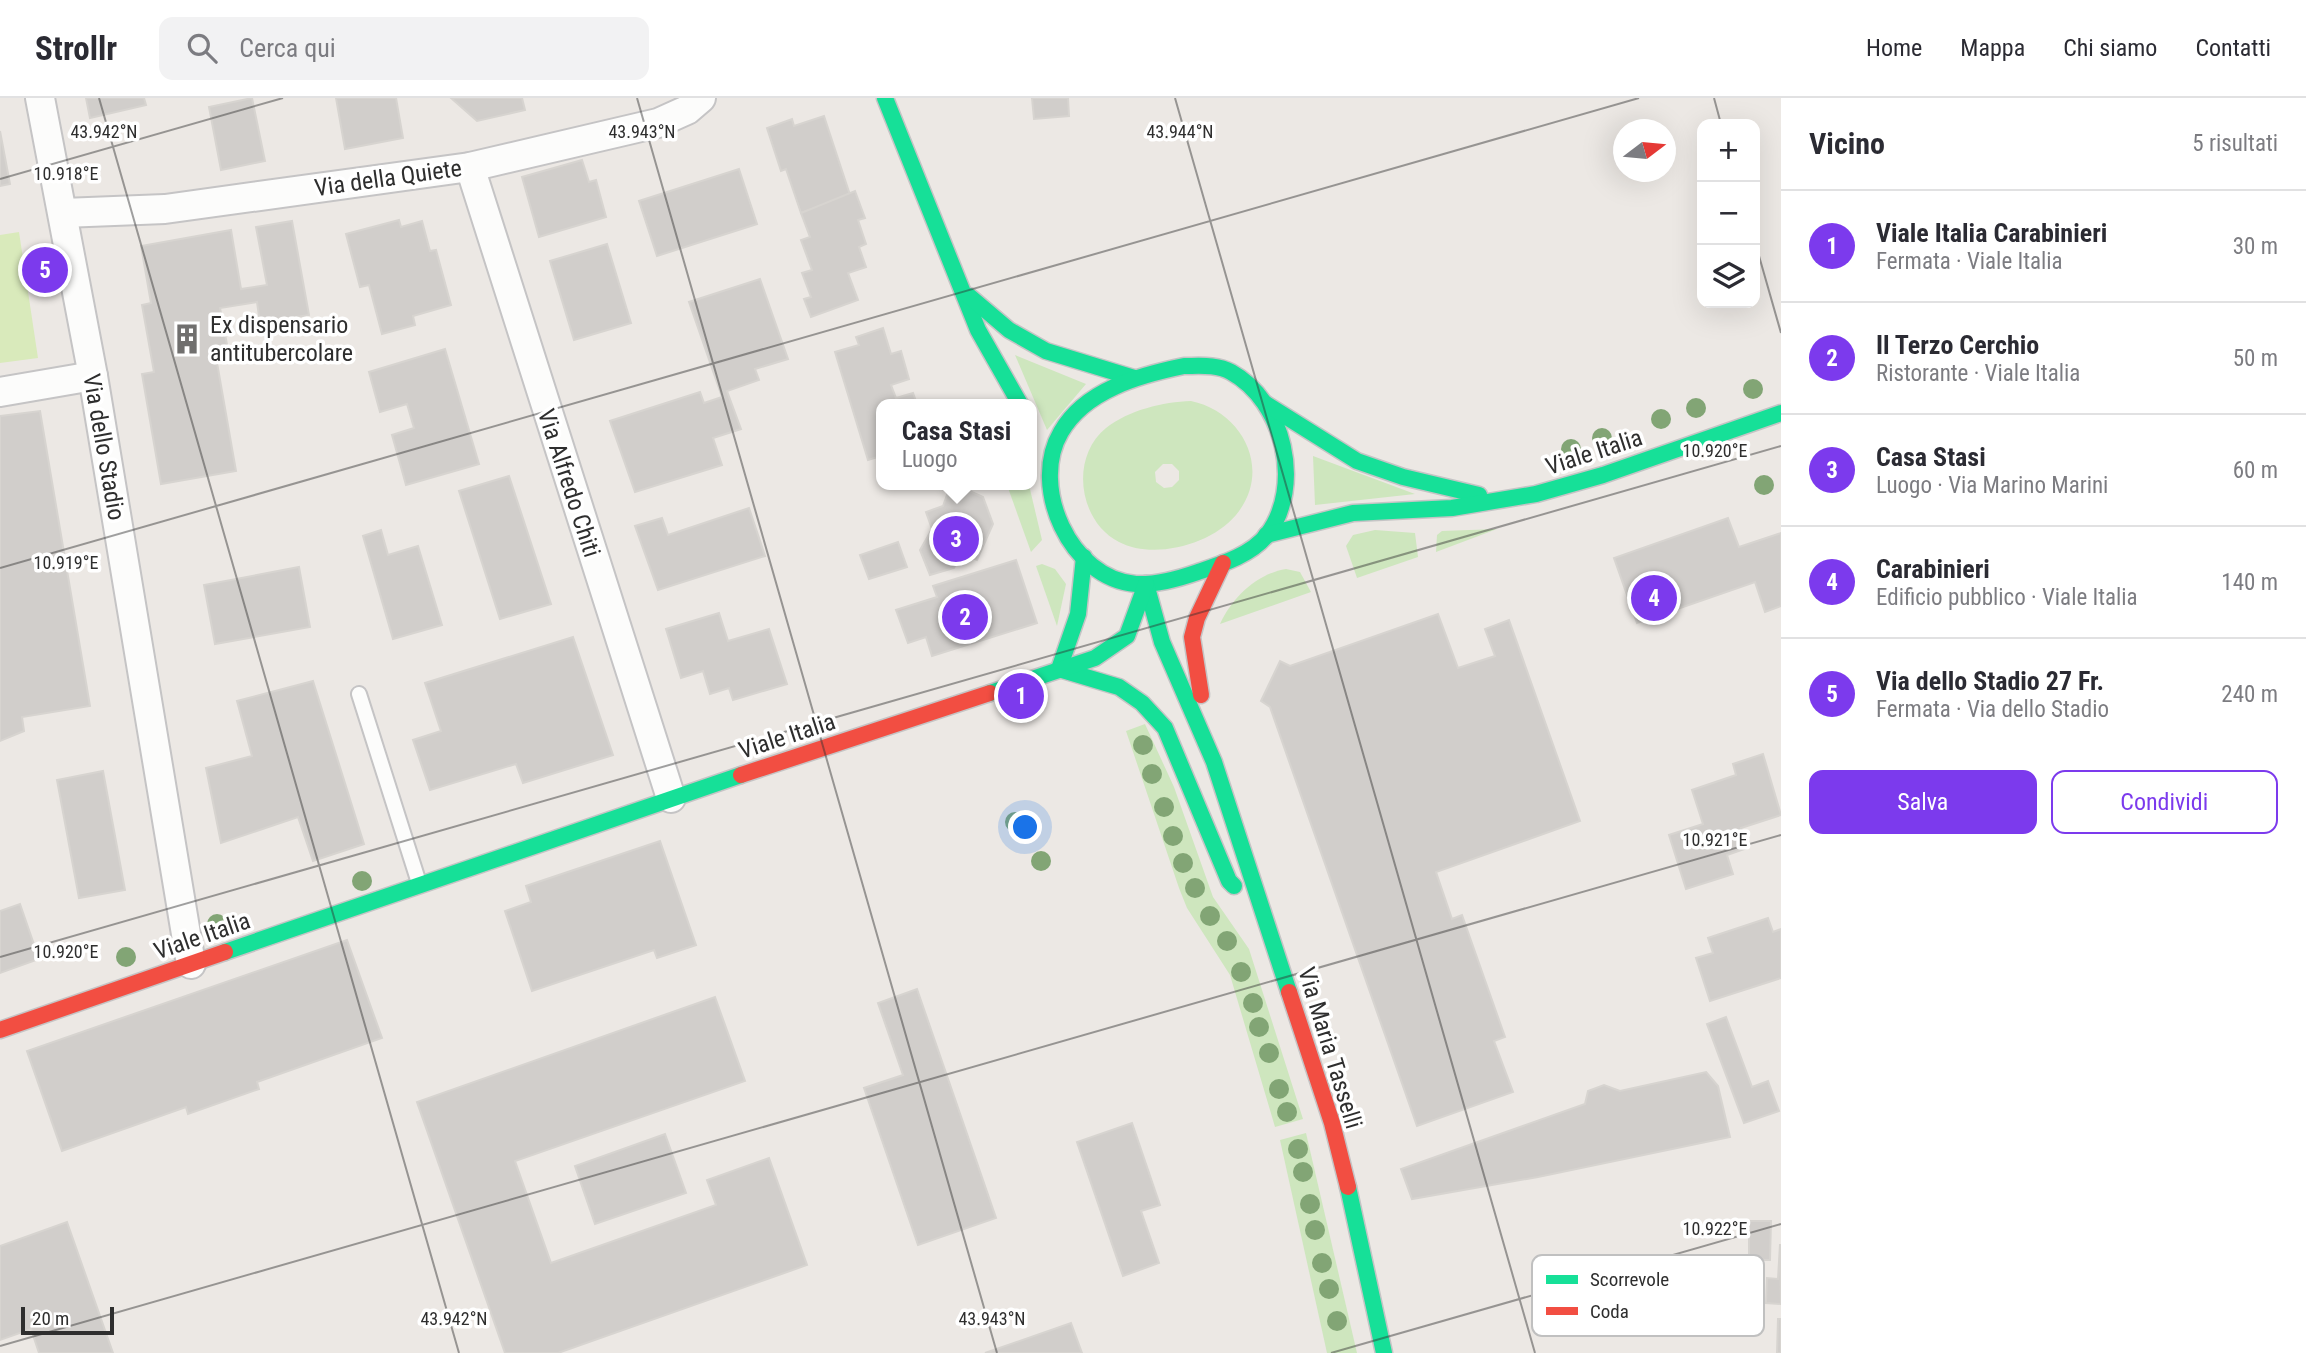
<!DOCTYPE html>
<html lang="it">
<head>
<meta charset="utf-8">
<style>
  body { margin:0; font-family:"Roboto Condensed",sans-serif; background:#f2f2f3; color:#2b2b33 }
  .controls { position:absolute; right:21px; top:21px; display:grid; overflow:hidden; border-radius:14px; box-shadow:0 7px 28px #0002 }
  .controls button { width:63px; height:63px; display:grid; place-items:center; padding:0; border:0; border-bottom:2px solid #e1e1e2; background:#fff; color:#2b2b33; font:35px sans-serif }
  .compass { position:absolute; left:1613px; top:21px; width:63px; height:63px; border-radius:50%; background:#fff; box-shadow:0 7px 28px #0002; rotate:74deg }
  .scale { position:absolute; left:21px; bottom:18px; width:93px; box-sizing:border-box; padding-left:7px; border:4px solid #2e2e2e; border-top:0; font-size:19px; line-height:24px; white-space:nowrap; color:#2e2e2e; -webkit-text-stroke:5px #fff; paint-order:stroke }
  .you { position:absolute; left:1026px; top:730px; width:24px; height:24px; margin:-18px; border:5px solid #fff; border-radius:50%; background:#1a73e8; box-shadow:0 0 0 10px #1a73e833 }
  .badge { display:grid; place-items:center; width:46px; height:46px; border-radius:50%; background:#7c3aed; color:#fff; font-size:23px; font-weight:700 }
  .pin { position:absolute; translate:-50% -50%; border:4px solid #fff; box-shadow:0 2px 7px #0006 }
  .popup { position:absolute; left:876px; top:301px; width:161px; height:91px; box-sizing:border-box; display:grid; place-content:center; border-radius:14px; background:#fff; filter:drop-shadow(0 2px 5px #0005); font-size:23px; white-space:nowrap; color:#7c7c81 }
  .popup b { font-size:26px; color:#2b2b33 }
  .popup::after { content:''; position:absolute; left:50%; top:100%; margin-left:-14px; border:14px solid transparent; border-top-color:#fff }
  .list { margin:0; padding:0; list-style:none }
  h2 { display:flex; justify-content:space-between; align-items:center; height:91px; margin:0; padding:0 28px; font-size:30px }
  h2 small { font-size:23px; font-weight:400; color:#7c7c81 }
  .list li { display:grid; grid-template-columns:46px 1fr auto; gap:21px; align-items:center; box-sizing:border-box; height:112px; padding:0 28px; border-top:2px solid #e1e1e2 }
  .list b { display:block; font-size:26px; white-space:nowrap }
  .list p { margin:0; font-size:23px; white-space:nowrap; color:#7c7c81 }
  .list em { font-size:23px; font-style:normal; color:#7c7c81 }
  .actions { display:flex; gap:14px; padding:21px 28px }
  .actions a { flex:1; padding:16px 0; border:2px solid #7c3aed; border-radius:14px; text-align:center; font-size:24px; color:#7c3aed }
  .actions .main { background:#7c3aed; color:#fff }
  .icon { flex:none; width:38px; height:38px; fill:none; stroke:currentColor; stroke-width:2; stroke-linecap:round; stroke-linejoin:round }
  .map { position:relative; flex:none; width:1781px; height:1255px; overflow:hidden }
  header { display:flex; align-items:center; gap:42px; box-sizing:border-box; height:98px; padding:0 35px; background:#fff; border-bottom:2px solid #e1e1e2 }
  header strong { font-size:33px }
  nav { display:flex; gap:38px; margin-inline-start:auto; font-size:24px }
  .search { width:490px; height:63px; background:#f2f2f3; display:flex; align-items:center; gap:18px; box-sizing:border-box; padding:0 24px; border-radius:14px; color:#7c7c81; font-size:26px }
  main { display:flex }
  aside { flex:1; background:#fff }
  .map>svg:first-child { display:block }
  .green { fill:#cee6be; fill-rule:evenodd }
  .pitch { fill:#d9eabb }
  .building { fill:#d1cecb; stroke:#d7d4d0; stroke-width:2 }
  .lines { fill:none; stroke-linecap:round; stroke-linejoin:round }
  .lane-casing { stroke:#c5c4c5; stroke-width:18 }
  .street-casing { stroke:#c5c4c5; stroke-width:32 }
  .fast-casing { stroke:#c5c4c5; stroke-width:19 }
  .jam-casing { stroke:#c5c4c5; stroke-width:19 }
  .lane { stroke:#fcfcfb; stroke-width:14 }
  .street { stroke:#fcfcfb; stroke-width:28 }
  .fast { stroke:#16e098; stroke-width:16 }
  .jam { stroke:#f24e42; stroke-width:16 }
  .tree { fill:#82a575 }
  .ticks { fill:none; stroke:#2e2e2e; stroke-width:2; stroke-opacity:0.45 }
  .labels { text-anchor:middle; stroke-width:7; stroke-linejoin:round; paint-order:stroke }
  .street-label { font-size:24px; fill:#2e2e2e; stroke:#fff }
  .poi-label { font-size:24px; fill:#2e2e2e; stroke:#fff; text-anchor:start }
  .key { fill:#fff; stroke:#c0c0c0; stroke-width:2 }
  .key-label { font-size:19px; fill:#2e2e2e }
  .ticks-label { font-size:18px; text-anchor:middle; fill:#2e2e2e; stroke:#fff; stroke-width:7; stroke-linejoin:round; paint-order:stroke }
</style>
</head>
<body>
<header>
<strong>Strollr</strong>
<div class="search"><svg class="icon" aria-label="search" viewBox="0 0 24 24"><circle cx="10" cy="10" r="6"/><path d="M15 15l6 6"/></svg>Cerca qui</div>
<nav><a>Home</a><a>Mappa</a><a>Chi siamo</a><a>Contatti</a></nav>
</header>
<main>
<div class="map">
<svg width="1781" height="1255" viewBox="0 0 1781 1255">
  <rect width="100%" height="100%" fill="#ece8e4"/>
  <g class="green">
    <path d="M1015 257 1086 286 1047 332Z"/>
    <path d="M1191 303C1243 314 1273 372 1236 417 1211 447 1153 462 1119 444 1078 423 1070 359 1106 330 1129 312 1163 304 1191 303ZM1163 366H1172L1179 373V382L1172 389 1164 390 1156 384 1155 374Z"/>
    <path d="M1313 358 1415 396 1315 407Z"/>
    <path d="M1007 387H1029L1042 442 1031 454Z"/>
    <path d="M1497 431 1436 454 1437 437 1442 433Z"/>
    <path d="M1375 432 1415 435 1418 459 1357 480 1346 448 1353 437Z"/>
    <path d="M1042 466 1055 471 1066 486 1057 528 1036 468Z"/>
    <path d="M1286 471 1300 474 1311 494 1220 526C1232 500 1256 476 1286 471Z"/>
    <path d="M1145 626 1174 689 1213 799 1249 851 1303 1021 1275 1029 1230 877 1187 810 1179 790 1126 633Z"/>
    <path d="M1306 1035 1357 1255H1327L1280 1042Z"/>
  </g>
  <path class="pitch" d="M19 134 38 260 0 265V137Z"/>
  <g class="building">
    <path d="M86 0H144L146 7 90 20Z"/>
    <path d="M252 0 265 63 221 72 209 9Z"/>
    <path d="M336 0H396L403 40 345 51Z"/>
    <path d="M451 0H522L525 12 477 23Z"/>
    <path d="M1032 0H1068L1069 18 1034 21Z"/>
    <path d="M824 18 850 97 801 115 786 71 781 73 767 30 792 21 794 28Z"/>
    <path d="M0 33 10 86 0 88Z"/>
    <path d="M582 62 589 84 596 82 606 119 539 139 522 79Z"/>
    <path d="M739 71 757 126 657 158 639 103Z"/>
    <path d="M855 93 865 120 858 122 866 146 859 149 866 169 848 175 858 202 811 219 804 201 811 199 802 175 812 172 801 142 810 139 801 115Z"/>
    <path d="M399 122 401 129 422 123 430 153 436 152 451 207 413 218 415 227 382 236 369 187 360 189 346 136Z"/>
    <path d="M292 123 309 217 260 225 257 204 220 210 229 257 216 259 236 373 161 386 142 276 154 274 142 207 151 205 141 148 231 132 241 191 267 187 256 129Z"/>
    <path d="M607 146 631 225 574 242 550 163Z"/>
    <path d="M760 181 788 261 755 271 759 282 727 293 741 331 713 340 722 367 635 394 610 323 700 294 704 305 722 299 689 204Z"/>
    <path d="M883 230 891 256 901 253 909 281 891 287 896 300 913 295 917 306H881V358L868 362 835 254 859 247 856 239Z"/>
    <path d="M445 251 479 366 406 387 392 337 414 330 407 306 380 314 369 274Z"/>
    <path d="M40 313 90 608 22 619 24 633 0 643V318Z"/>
    <path d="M509 378 551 506 500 521 459 393Z"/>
    <path d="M963 390 983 399 993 426 977 462 961 455 954 470 930 477 920 452 932 431 926 414 943 408 948 394Z"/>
    <path d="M749 410 765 458 658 492 635 428 662 420 668 437Z"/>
    <path d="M1728 420 1739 449 1781 435V508L1765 514 1755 484 1637 525 1614 460Z"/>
    <path d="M381 432 388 457 418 448 442 527 393 541 363 438Z"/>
    <path d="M898 444 907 469 869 481 860 457Z"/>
    <path d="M1016 462 1037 525 932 558 926 539 908 545 896 512 937 499 933 488Z"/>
    <path d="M299 469 310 529 215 546 204 487Z"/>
    <path d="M719 515 728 543 769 531 787 586 733 602 729 590 710 596 703 573 681 580 666 531Z"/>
    <path d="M1438 516 1458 570 1495 558 1485 531 1509 522 1580 723 1436 774 1452 821 1462 817 1505 939 1494 943 1513 994 1417 1028 1270 609 1261 603 1280 563 1290 568Z"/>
    <path d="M573 539 613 657 523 685 516 666 430 692 413 642 441 633 425 585Z"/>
    <path d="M313 583 364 746 313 763 298 719 221 745 206 670 252 658 237 603Z"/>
    <path d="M1763 656 1781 717 1741 730 1747 750 1727 757 1733 776 1686 791 1669 737 1703 726 1692 692 1736 677 1733 666Z"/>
    <path d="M103 673 125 792 79 800 57 682Z"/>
    <path d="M660 743 696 847 657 860 654 852 532 893 505 813 531 804 526 788Z"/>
    <path d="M20 806 39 861 0 875V813Z"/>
    <path d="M1768 820 1773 834 1781 831V880L1710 903 1696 860 1713 855 1708 840Z"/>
    <path d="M347 842 382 940 257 984 259 991 188 1016 186 1009 62 1053 27 953Z"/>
    <path d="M917 891 996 1120 918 1147 864 990 903 977 878 905Z"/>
    <path d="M715 899 745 983 515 1063 551 1165 716 1107 707 1082 769 1060 807 1167 558 1255H505L417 1004Z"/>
    <path d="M1726 919 1752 989 1768 983 1779 1013 1744 1025 1707 926Z"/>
    <path d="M1706 974 1718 988 1730 1039 1538 1079 1412 1101 1401 1071 1585 1006 1588 993 1604 987 1620 993Z"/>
    <path d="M1132 1025 1160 1107 1141 1113 1159 1165 1123 1178 1077 1044Z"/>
    <path d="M665 1036 686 1095 595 1126 575 1068Z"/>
    <path d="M1749 1123H1771L1770 1162H1749Z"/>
    <path d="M67 1124 113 1255H39L31 1231 0 1242V1148Z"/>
    <path d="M1780 1146 1781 1206 1766 1205 1767 1180 1778 1181Z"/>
    <path d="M1778 1221H1781V1255H1777Z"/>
    <path d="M1071 1225 1082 1255H985Z"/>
  </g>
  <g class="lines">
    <g class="lane-casing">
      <path id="lane" d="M359 596 419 785"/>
    </g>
    <g class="street-casing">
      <g id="street">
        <path d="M40 0 93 278 191 866"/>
        <path d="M470 69 671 700"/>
        <path d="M63 115 165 111 470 69 658 25 687 12 701 0"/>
        <path d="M0 294 93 278"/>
      </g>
    </g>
    <g class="fast-casing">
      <g id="fast">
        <path d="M885 0 978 232 1020 306"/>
        <path d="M969 198 1009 232 1046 253 1134 280"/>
        <path d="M1184 268C1199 268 1217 266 1231 274 1284 303 1304 388 1267 437 1251 457 1222 466 1198 474 1178 481 1157 487 1136 486 1070 481 1029 388 1061 334 1085 292 1140 277 1184 268Z"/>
        <path d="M1266 306 1357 363 1403 379 1479 397"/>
        <path d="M1266 437 1353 415 1452 410 1536 396 1603 377 1781 315"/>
        <path d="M1146 486 1162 544 1214 664 1289 894"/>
        <path d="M1059 571 1119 589 1142 605 1165 630 1229 783 1234 788"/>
        <path d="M1059 571 1078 516 1084 459"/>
        <path d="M990 595 1095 560 1127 538 1146 486"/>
        <path d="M225 854 741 677"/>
        <path d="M1348 1089 1384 1255"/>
      </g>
    </g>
    <g class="jam-casing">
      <g id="jam">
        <path d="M1201 597 1192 539 1197 520 1223 465"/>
        <path d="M741 677 990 595"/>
        <path d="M1289 894 1332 1025 1348 1089"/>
        <path d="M0 932 225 854"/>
      </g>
    </g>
    <use href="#lane" class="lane"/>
    <use href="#street" class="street"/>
    <use href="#fast" class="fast"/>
    <use href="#jam" class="jam"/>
  </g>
  <g class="tree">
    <circle cx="1753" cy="291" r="10"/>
    <circle cx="1696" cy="310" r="10"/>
    <circle cx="1661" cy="321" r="10"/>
    <circle cx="1602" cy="340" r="10"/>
    <circle cx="1571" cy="351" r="10"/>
    <circle cx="1764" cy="387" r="10"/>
    <circle cx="1143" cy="647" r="10"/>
    <circle cx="1152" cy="676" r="10"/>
    <circle cx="1164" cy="709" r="10"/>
    <circle cx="1015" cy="724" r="10"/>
    <circle cx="1173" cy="738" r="10"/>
    <circle cx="1041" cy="763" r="10"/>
    <circle cx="1183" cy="765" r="10"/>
    <circle cx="362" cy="783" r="10"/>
    <circle cx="1195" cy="790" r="10"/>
    <circle cx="1210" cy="818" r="10"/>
    <circle cx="217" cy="826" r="10"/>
    <circle cx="1227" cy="843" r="10"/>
    <circle cx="126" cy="859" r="10"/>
    <circle cx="1241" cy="874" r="10"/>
    <circle cx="1253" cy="905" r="10"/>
    <circle cx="1259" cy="929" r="10"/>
    <circle cx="1269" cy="955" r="10"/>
    <circle cx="1279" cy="991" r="10"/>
    <circle cx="1287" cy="1014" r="10"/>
    <circle cx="1298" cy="1051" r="10"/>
    <circle cx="1303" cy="1074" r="10"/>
    <circle cx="1310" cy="1106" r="10"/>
    <circle cx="1315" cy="1132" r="10"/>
    <circle cx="1322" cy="1165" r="10"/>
    <circle cx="1329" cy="1191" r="10"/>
    <circle cx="1337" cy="1223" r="10"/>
  </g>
  <path class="ticks" d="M99 0 459 1255M637 0 997 1255M1175 0 1535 1255M1714 0 1721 26M0 81 283 0M1755 144 1781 235M0 470 1639 0M0 859 1781 348M0 1248 1781 737M1331 1255 1781 1126"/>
  <defs>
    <g id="building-bare" transform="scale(2.415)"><path d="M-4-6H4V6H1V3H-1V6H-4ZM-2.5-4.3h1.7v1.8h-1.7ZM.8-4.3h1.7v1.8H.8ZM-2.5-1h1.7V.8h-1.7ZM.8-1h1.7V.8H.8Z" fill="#706f6e" stroke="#fff" stroke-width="2.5" paint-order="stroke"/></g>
  </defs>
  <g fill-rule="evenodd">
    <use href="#building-bare" x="187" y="241"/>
  </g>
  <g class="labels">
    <g class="street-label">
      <text transform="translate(388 80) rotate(-8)" y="8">Via della Quiete</text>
      <text transform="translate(104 349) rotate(80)" y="8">Via dello Stadio</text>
      <text transform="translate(1594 354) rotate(-18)" y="8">Viale Italia</text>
      <text transform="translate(569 385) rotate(72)" y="8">Via Alfredo Chiti</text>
      <text transform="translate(787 638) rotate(-18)" y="8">Viale Italia</text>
      <text transform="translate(202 838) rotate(-19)" y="8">Viale Italia</text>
      <text transform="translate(1330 950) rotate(73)" y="8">Via Maria Tasselli</text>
    </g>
    <g class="poi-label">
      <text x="210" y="235">Ex dispensario<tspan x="210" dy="28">antitubercolare</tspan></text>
    </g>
  </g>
  <rect x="1532" y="1157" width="232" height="81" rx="10" class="key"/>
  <rect x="1546" y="1177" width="32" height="9" fill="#16e098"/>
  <rect x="1546" y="1209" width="32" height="8" fill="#f24e42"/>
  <g class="key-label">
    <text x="1590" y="1188">Scorrevole</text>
    <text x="1590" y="1220">Coda</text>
  </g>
  <g class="ticks-label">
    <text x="104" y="40">43.942°N</text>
    <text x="642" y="40">43.943°N</text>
    <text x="1180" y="40">43.944°N</text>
    <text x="66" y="82">10.918°E</text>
    <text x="1715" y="359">10.920°E</text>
    <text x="66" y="471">10.919°E</text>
    <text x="1715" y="748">10.921°E</text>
    <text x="66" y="860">10.920°E</text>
    <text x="1715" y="1137">10.922°E</text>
    <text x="454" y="1227">43.942°N</text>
    <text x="992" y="1227">43.943°N</text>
  </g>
</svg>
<div class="controls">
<button>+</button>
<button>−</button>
<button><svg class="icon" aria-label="layers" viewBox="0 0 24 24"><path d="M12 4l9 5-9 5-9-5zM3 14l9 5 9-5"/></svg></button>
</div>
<svg class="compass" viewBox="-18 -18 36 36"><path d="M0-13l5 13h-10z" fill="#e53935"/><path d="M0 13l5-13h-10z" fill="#7c7c81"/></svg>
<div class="scale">20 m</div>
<div class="you"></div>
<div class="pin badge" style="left:1021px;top:598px">1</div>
<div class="pin badge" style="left:965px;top:519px">2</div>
<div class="pin badge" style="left:956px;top:441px">3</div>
<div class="popup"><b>Casa Stasi</b>Luogo</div>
<div class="pin badge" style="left:1654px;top:500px">4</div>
<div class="pin badge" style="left:45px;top:172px">5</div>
</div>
<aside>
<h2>Vicino<small>5 risultati</small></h2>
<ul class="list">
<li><span class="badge">1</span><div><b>Viale Italia Carabinieri</b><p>Fermata · Viale Italia</p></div><em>30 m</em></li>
<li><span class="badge">2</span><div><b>Il Terzo Cerchio</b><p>Ristorante · Viale Italia</p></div><em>50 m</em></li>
<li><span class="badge">3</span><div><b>Casa Stasi</b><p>Luogo · Via Marino Marini</p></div><em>60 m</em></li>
<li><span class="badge">4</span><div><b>Carabinieri</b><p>Edificio pubblico · Viale Italia</p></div><em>140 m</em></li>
<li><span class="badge">5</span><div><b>Via dello Stadio 27 Fr.</b><p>Fermata · Via dello Stadio</p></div><em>240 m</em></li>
</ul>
<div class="actions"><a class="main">Salva</a><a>Condividi</a></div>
</aside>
</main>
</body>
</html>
